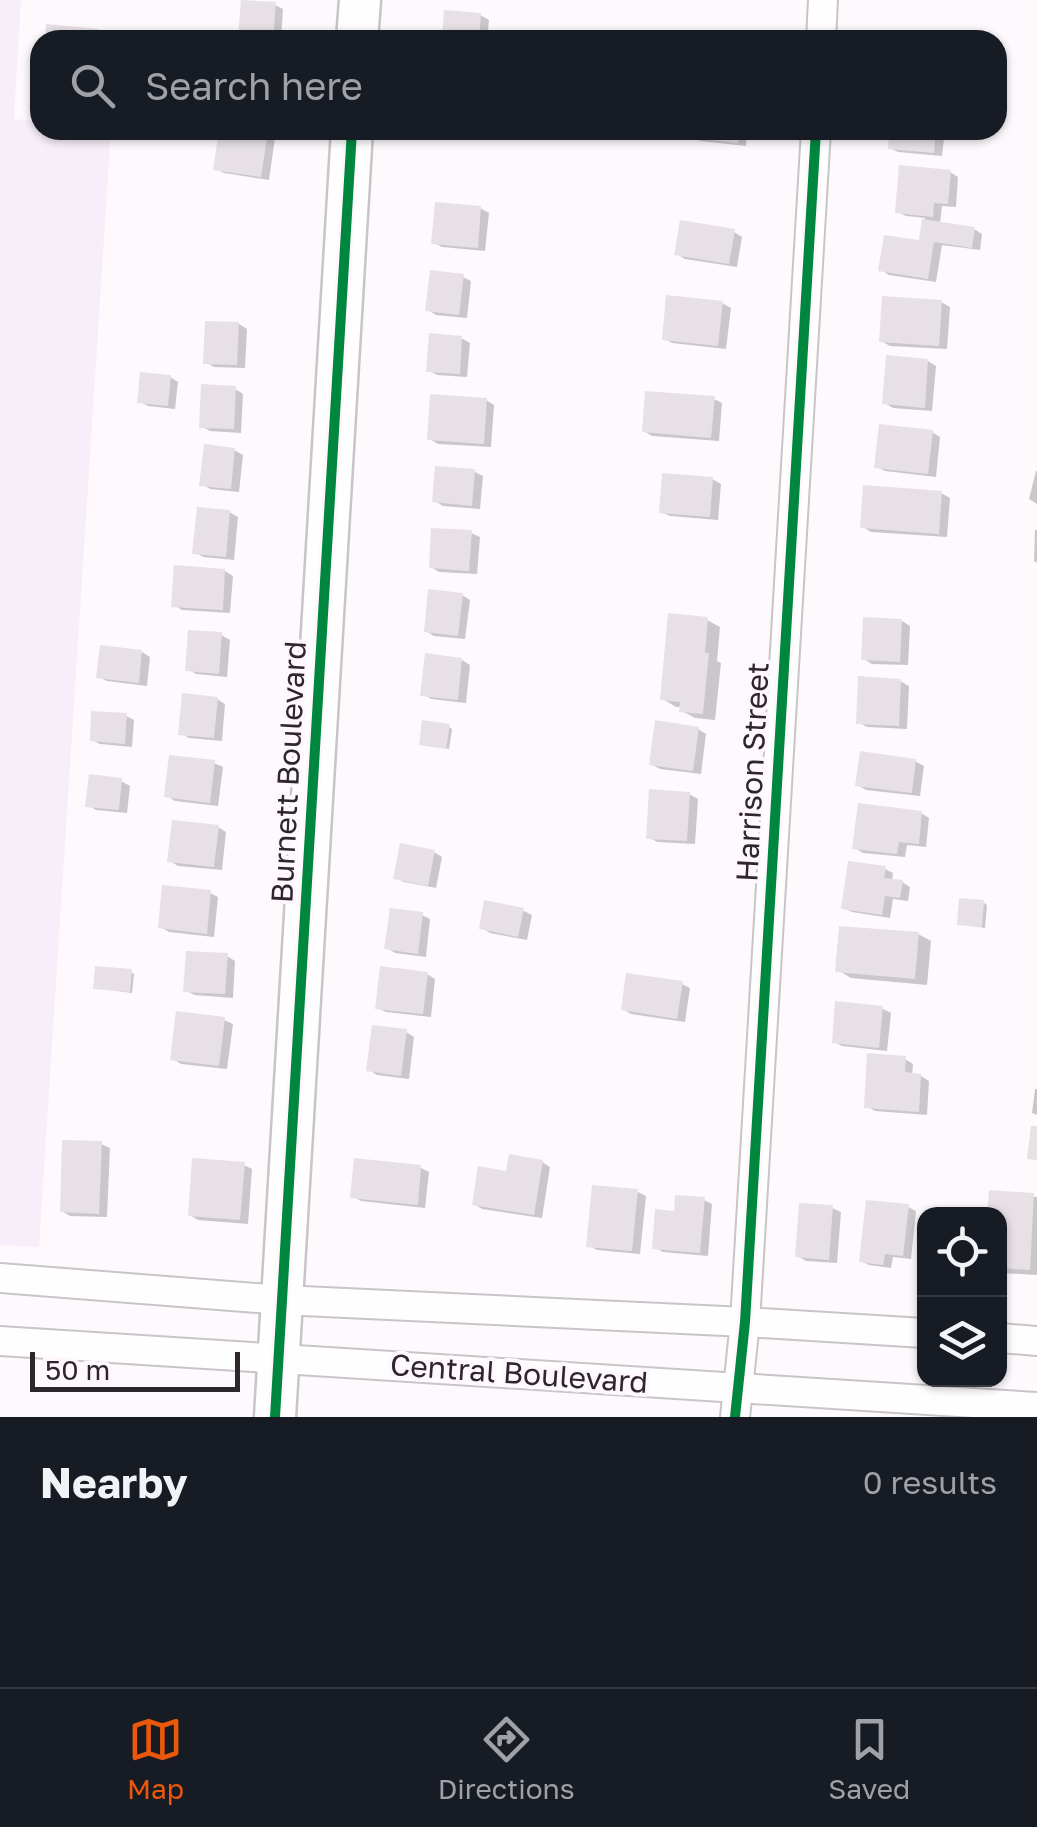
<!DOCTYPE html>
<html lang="en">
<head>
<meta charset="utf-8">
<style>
  body { margin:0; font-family:"Golos Text",sans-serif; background:#242831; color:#f1f3f6 }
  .controls { position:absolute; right:30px; bottom:30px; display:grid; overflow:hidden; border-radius:20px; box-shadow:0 2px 8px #0004 }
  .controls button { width:90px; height:90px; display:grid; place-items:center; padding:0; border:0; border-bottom:2px solid #363941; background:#171b24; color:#f1f3f6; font:50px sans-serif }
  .scale { position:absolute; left:30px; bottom:25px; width:210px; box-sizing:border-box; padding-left:10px; border:5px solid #2d272d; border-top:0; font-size:28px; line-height:35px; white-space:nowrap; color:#2d272d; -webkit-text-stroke:8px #fef8fe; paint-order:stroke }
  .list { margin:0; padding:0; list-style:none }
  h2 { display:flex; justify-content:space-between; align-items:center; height:130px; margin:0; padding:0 40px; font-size:42px }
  h2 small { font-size:32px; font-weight:400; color:#9ea1a6 }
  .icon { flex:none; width:55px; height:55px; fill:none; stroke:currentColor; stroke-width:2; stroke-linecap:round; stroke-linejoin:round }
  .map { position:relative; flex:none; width:1037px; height:1417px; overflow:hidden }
  .search { position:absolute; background:#171b24; box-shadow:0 2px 8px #0004; left:30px; right:30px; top:30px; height:110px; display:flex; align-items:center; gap:25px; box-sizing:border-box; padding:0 35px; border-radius:30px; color:#9ea1a6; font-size:38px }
  .sheet { height:270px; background:#171b24 }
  nav { display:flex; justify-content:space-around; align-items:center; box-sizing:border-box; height:140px; border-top:2px solid #363941; background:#171b24; font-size:28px; color:#9ea1a6 }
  nav a { display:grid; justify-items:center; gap:5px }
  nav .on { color:#ea580c }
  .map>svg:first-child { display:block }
  .built { fill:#f8eef9 }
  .shadow { fill:#0003 }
  .building { fill:#e7e1e5 }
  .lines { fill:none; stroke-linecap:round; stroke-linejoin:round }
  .street-casing { stroke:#c8c4c8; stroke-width:32 }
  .secondary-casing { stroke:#c8c4c8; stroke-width:45 }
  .street { stroke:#fffeff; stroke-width:28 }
  .secondary { stroke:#fffeff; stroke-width:40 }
  .cycleway-casing { stroke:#fef8fe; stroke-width:16 }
  .cycleway { stroke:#00873e; stroke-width:10 }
  .labels { text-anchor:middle; stroke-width:8; stroke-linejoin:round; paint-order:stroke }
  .street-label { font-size:30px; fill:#2d272d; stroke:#fef8fe }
</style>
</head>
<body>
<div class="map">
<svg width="1037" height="1417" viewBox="0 0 1037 1417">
  <rect width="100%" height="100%" fill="#fdf9fd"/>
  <path class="built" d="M0 0H21L14 119 40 121V130H111L39 1247 0 1245Z"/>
  <g class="shadow">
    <path d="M275 5 283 9 281 40H241Z"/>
    <path d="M480 15 489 20 487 40H444Z"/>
    <path d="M98 32 111 40H47Z"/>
    <path d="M222 130 267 134 275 138 269 180 224 173 216 169Z"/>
    <path d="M693 130H747L746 146 700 141 692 137Z"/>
    <path d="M892 130H945L942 156 898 152 890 148Z"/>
    <path d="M950 172 958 177 956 207 942 206 940 224 974 229 982 234 980 250 942 245 936 282 889 275 881 270 921 243 925 218 906 216 898 212Z"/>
    <path d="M480 208 489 213 485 251 442 247 434 243Z"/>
    <path d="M734 232 742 237 737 267 685 259 677 254Z"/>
    <path d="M463 277 471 281 467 318 436 315 428 310Z"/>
    <path d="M941 302 950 307 947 349 890 346 881 341Z"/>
    <path d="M722 303 731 308 726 349 672 343 664 338Z"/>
    <path d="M239 324 247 329 245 368 214 367 206 362Z"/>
    <path d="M461 338 470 343 467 377 437 375 428 370Z"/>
    <path d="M928 361 936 366 932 411 893 408 885 403Z"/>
    <path d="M170 377 178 382 175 409 148 406 139 401Z"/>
    <path d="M235 389 243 394 241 433 210 431 201 426Z"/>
    <path d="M714 399 722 403 719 441 652 436 644 431Z"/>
    <path d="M486 400 494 405 491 447 438 444 430 439Z"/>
    <path d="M932 432 940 437 936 477 885 471 876 466Z"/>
    <path d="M234 450 243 455 239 492 210 489 202 484Z"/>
    <path d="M1036 471H1037V504L1029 499Z"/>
    <path d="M475 472 483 476 480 509 443 506 435 501Z"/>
    <path d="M712 479 721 484 718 520 670 516 661 512Z"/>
    <path d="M941 493 950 498 947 537 871 532 863 527Z"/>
    <path d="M229 512 238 517 234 560 203 557 195 552Z"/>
    <path d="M1035 530H1037V563L1034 561Z"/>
    <path d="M471 533 480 537 477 574 439 572 431 567Z"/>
    <path d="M225 571 233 576 230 613 182 610 174 605Z"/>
    <path d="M462 595 470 600 465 639 434 636 426 631Z"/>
    <path d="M707 620 720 627 717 661 721 663 715 720 695 718 682 711V707H676L663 699Z"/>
    <path d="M902 621 910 626 908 665 872 664 864 659Z"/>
    <path d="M221 635 230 640 227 677 196 674 188 669Z"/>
    <path d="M142 652 150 657 147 686 107 681 99 677Z"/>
    <path d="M462 660 470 665 466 703 431 699 423 694Z"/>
    <path d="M900 681 909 686 907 729 867 727 858 722Z"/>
    <path d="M217 699 225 704 222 741 189 738 181 733Z"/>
    <path d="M126 716 134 720 132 747 100 744 92 740Z"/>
    <path d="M449 727 452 729 449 749 424 745Z"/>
    <path d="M698 729 706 734 701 774 660 769 651 764Z"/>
    <path d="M915 761 924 766 920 796 866 790 858 785Z"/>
    <path d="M214 763 223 767 218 806 175 801 167 796Z"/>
    <path d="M121 781 130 786 127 813 96 810 88 805Z"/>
    <path d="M689 794 698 799 695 844 657 842 649 837Z"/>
    <path d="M921 813 929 818 926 847 907 845 905 857 863 853 855 848Z"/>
    <path d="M218 827 226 832 222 870 178 866 170 861Z"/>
    <path d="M434 852 442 857 436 888 404 882 396 878Z"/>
    <path d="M885 869 893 873 892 881 902 882 910 887 908 901 893 899 890 918 852 912 844 908Z"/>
    <path d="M210 893 218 897 214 937 169 932 161 927Z"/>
    <path d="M486 903 524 911 532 915 527 940 490 933 482 928Z"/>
    <path d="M984 903 987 905 985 928 959 924Z"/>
    <path d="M422 915 430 919 426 957 395 953 387 948Z"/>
    <path d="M918 934 931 941 927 985 851 978 838 970Z"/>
    <path d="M227 956 235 961 233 998 194 995 186 990Z"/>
    <path d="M131 972 134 974 132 993 95 988Z"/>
    <path d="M427 974 435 979 431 1017 386 1012 378 1008Z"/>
    <path d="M682 984 690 988 685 1022 631 1014 623 1009Z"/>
    <path d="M883 1009 891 1013 887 1051 842 1046 834 1042Z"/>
    <path d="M224 1020 233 1024 227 1069 181 1064 173 1059Z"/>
    <path d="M406 1032 414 1037 409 1079 377 1075 369 1070Z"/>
    <path d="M905 1059 913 1064 912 1075 921 1076 929 1081 927 1115 875 1111 866 1106Z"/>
    <path d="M1035 1089H1037V1115L1032 1113Z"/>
    <path d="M101 1144 110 1148 107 1217 70 1216 62 1211Z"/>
    <path d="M542 1162 550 1167 542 1218 482 1209 474 1204 509 1174Z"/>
    <path d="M244 1165 252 1169 248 1224 198 1220 190 1215Z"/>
    <path d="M421 1168 429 1172 425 1208 361 1201 353 1196Z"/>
    <path d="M638 1192 646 1196 640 1254 597 1250 588 1245Z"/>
    <path d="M991 1193 1037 1197V1275L1000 1273V1214H990Z"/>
    <path d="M704 1200 712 1204 708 1256 663 1252 654 1247 676 1213Z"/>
    <path d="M908 1207 916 1211 911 1259 893 1257 891 1268 869 1265 861 1261Z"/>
    <path d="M832 1208 841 1212 837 1263 806 1261 798 1256Z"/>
  </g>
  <g class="building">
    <path d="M241 0 276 2 273 40H238Z"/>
    <path d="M444 10 481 13 479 40H442Z"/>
    <path d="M46 24 99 29 98 40H45Z"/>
    <path d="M698 30 747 36V40H697Z"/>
    <path d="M219 130 268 131 261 177 213 170Z"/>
    <path d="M690 130H739L738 143 690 138Z"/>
    <path d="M889 130H936L934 153 888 149Z"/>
    <path d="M899 165 951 170 948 204 934 203 933 217 895 213Z"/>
    <path d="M435 202 481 206 478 248 431 244Z"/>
    <path d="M922 219 975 227 972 248 934 242 928 279 878 271 884 235 919 240Z"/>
    <path d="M680 220 735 229 729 264 674 255Z"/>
    <path d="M430 270 464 274 459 315 425 311Z"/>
    <path d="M666 295 723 301 718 346 662 340Z"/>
    <path d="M882 296 942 300 939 346 879 342Z"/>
    <path d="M205 321 239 322 237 365 203 364Z"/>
    <path d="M429 333 462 336 460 374 426 372Z"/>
    <path d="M886 355 928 359 925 408 882 404Z"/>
    <path d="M140 372 171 375 168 406 137 403Z"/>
    <path d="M201 384 236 386 234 429 199 428Z"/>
    <path d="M645 391 715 396 711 438 642 432Z"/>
    <path d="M430 394 487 398 484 444 427 440Z"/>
    <path d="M879 424 933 430 928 474 874 468Z"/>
    <path d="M204 444 235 448 231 489 199 486Z"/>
    <path d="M435 466 475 469 472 506 432 502Z"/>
    <path d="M662 473 713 477 710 517 659 513Z"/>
    <path d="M863 485 942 491 939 534 860 528Z"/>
    <path d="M197 507 230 510 226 557 192 554Z"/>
    <path d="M431 528 472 530 469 571 429 568Z"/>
    <path d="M174 565 225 569 223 610 171 607Z"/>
    <path d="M428 589 463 593 458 636 424 632Z"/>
    <path d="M668 613 708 617 705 653H709L703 714 679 712 680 702 660 700Z"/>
    <path d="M863 617 902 619 900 662 861 660Z"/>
    <path d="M188 630 222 632 219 674 185 671Z"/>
    <path d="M100 645 142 650 139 683 96 678Z"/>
    <path d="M425 653 462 658 458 700 420 696Z"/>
    <path d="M858 676 901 679 899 726 856 724Z"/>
    <path d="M182 693 218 697 214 738 178 735Z"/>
    <path d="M91 711 127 713 125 744 90 741Z"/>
    <path d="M422 720 450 724 446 749 419 745Z"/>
    <path d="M655 720 699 727 693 771 649 765Z"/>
    <path d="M860 751 916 759 912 793 855 786Z"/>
    <path d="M169 755 215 760 210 803 164 797Z"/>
    <path d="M89 774 122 778 119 810 85 807Z"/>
    <path d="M649 789 690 792 687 841 646 839Z"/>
    <path d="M858 803 922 811 919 844 899 842 897 854 852 849Z"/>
    <path d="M172 820 219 825 214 867 167 862Z"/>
    <path d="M400 843 435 850 428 886 393 879Z"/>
    <path d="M848 861 886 866 884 878 903 880 900 898 885 896 882 915 841 909Z"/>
    <path d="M162 885 211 890 207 934 158 928Z"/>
    <path d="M959 898 984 900 982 927 957 925Z"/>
    <path d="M484 900 524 908 518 937 479 929Z"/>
    <path d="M390 908 423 912 418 954 384 949Z"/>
    <path d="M839 926 919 932 915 979 835 972Z"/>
    <path d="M186 951 228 953 225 994 183 992Z"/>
    <path d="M95 966 132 969 130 992 93 989Z"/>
    <path d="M380 966 428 972 423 1014 375 1009Z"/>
    <path d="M626 973 683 981 677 1019 621 1010Z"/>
    <path d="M835 1001 883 1006 879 1048 832 1043Z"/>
    <path d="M176 1011 225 1017 219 1066 170 1060Z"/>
    <path d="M372 1025 407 1029 401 1076 366 1071Z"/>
    <path d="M867 1053 906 1056 905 1072 921 1074 919 1112 864 1108Z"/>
    <path d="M1031 1126H1037V1160L1027 1159Z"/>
    <path d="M62 1140 102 1141 99 1214 60 1212Z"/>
    <path d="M509 1154 543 1160 534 1215 472 1205 478 1166 506 1171Z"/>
    <path d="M192 1158 245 1162 240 1220 188 1216Z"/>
    <path d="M354 1158 421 1165 418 1205 350 1198Z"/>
    <path d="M592 1185 638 1189 632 1251 586 1247Z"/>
    <path d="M989 1190 1034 1193 1030 1270 1000 1268V1214H987Z"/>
    <path d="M675 1195 705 1197 700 1253 652 1249 655 1209 674 1211Z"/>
    <path d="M866 1200 909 1204 903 1256 885 1254 883 1265 859 1262Z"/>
    <path d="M799 1203 833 1205 829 1260 795 1257Z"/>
  </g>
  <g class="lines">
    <g class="street-casing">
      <g id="street">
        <path d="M821 40 823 0"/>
        <path d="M0 1278 282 1300 745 1322 924 1333"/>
        <path d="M1000 1338 1037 1341"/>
        <path d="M0 1341 1037 1407"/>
        <path d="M735 1417 745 1322 816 130"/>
      </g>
    </g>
    <g class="secondary-casing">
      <g id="secondary">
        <path d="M357 40 360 0"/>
        <path d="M275 1417 352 130"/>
      </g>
    </g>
    <use href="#street" class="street"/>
    <use href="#secondary" class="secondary"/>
    <g class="cycleway-casing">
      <g id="cycleway">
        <path d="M275 1417 352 130"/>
        <path d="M735 1417 745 1322 816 130"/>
      </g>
    </g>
    <use href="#cycleway" class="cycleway"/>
  </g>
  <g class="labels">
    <g class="street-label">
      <text transform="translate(289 772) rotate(-87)" y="10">Burnett Boulevard</text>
      <text transform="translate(753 772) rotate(-87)" y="10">Harrison Street</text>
      <text transform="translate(519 1374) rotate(4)" y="10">Central Boulevard</text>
    </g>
  </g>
</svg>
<div class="controls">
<button><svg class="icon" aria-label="locate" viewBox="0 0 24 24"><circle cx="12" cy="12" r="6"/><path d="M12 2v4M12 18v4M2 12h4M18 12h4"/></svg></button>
<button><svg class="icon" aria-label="layers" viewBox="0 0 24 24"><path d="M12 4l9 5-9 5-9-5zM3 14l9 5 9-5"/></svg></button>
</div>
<div class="scale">50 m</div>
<div class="search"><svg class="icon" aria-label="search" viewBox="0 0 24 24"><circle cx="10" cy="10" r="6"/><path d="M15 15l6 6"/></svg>Search here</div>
</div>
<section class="sheet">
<h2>Nearby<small>0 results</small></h2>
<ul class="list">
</ul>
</section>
<nav>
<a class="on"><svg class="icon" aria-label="map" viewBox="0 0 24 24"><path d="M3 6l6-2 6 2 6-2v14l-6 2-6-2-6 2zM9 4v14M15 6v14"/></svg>Map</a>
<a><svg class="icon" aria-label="directions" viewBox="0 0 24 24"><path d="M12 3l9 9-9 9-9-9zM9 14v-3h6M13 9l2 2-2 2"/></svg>Directions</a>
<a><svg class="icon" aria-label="saved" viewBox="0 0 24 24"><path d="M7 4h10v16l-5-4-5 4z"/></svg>Saved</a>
</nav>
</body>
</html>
